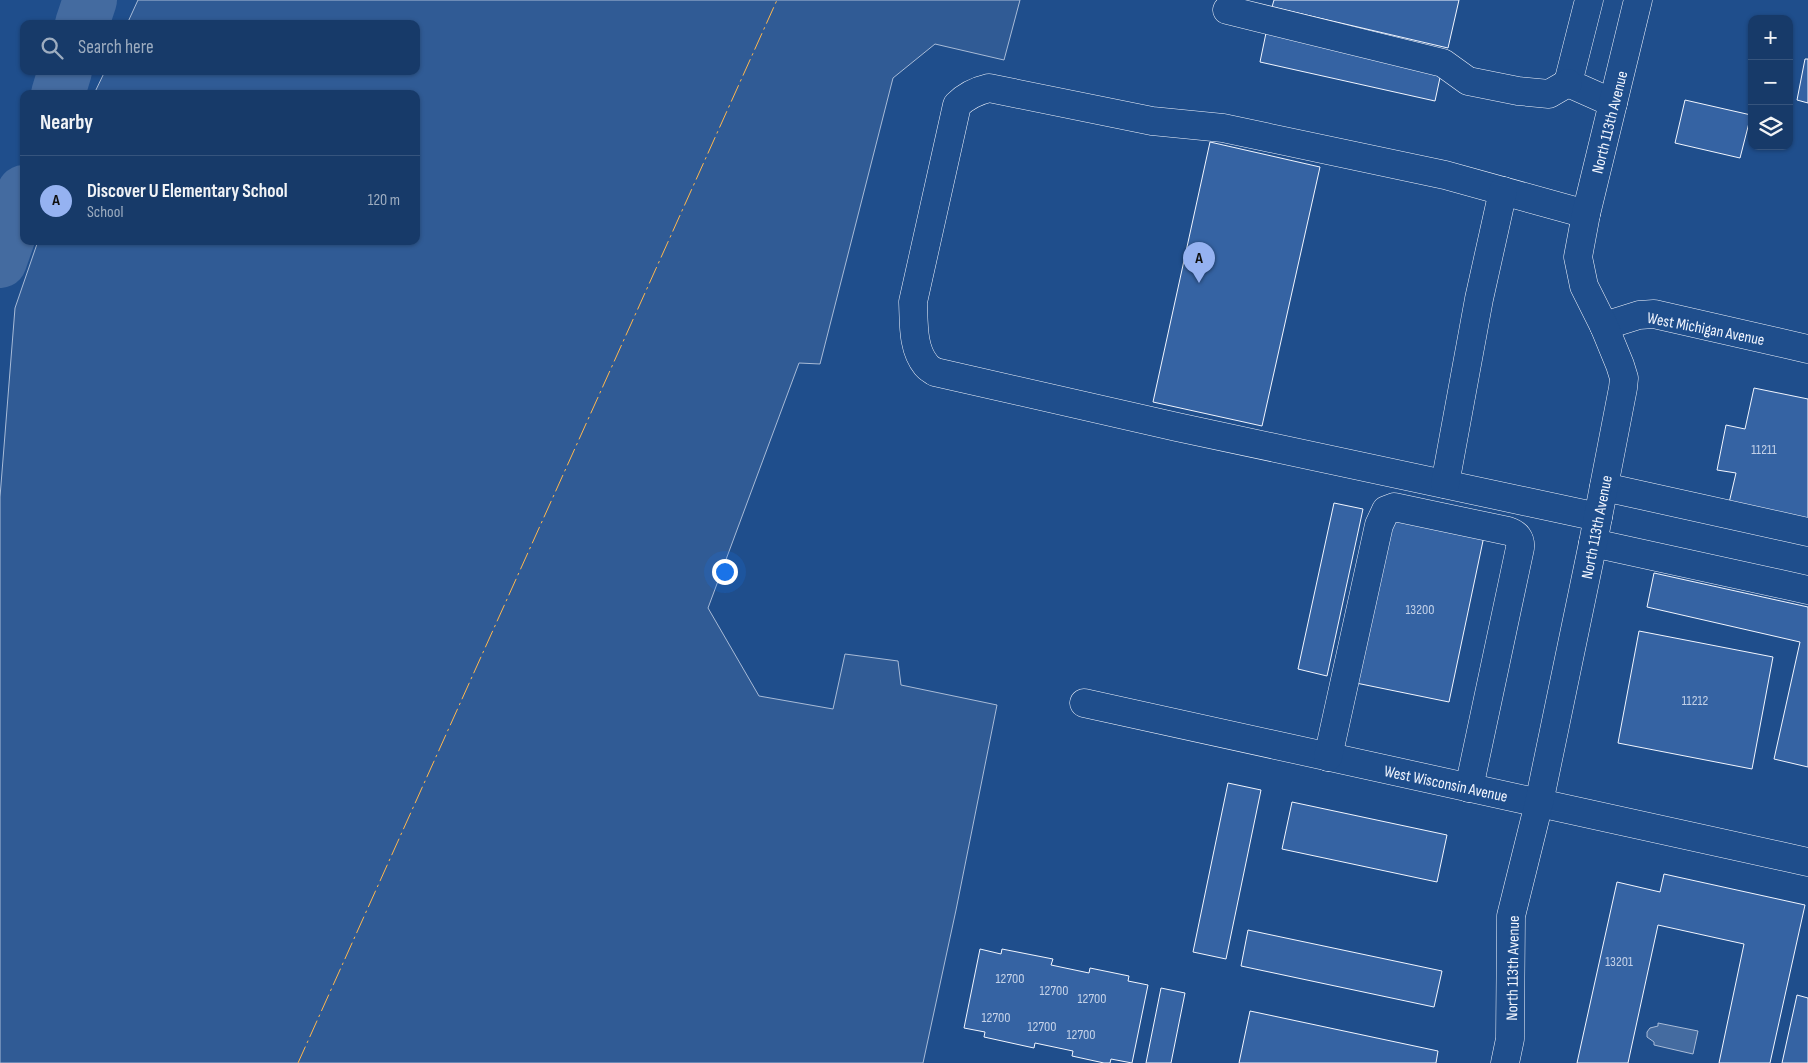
<!DOCTYPE html>
<html lang="en">
<head>
<meta charset="utf-8">
<style>
  body { margin:0; font-family:"Sofia Sans Condensed",sans-serif; background:#20416f; color:#f1f3f6 }
  .controls { position:absolute; right:15px; top:15px; display:grid; overflow:hidden; border-radius:10px; box-shadow:0 1px 4px #0004 }
  .controls button { width:45px; height:45px; display:grid; place-items:center; padding:0; border:0; border-bottom:1px solid #36547d; background:#173a69; color:#f1f3f6; font:25px sans-serif }
  .you { position:absolute; left:724px; top:571px; width:18px; height:18px; margin:-12px; border:4px solid #fff; border-radius:50%; background:#1a73e8; box-shadow:0 0 0 8px #1a73e833 }
  .badge { display:grid; place-items:center; width:32px; height:32px; border-radius:50%; background:#95b2f1; color:#111; font-size:16px; font-weight:700 }
  .pin { position:absolute; translate:-50% -41px; filter:drop-shadow(0 1px 2px #0008) }
  .pin::after { content:''; position:absolute; top:26px; width:18px; height:15px; background:inherit; clip-path:polygon(0 0,100% 0,50% 100%) }
  .list { margin:0; padding:0; list-style:none }
  h2 { display:flex; justify-content:space-between; align-items:center; height:65px; margin:0; padding:0 20px; font-size:21px }
  h2 small { font-size:16px; font-weight:400; color:#9eadc0 }
  .list li { display:grid; grid-template-columns:32px 1fr auto; gap:15px; align-items:center; box-sizing:border-box; height:90px; padding:0 20px; border-top:1px solid #36547d }
  .list b { display:block; font-size:19px; white-space:nowrap }
  .list p { margin:0; font-size:16px; white-space:nowrap; color:#9eadc0 }
  .list em { font-size:16px; font-style:normal; color:#9eadc0 }
  .icon { flex:none; width:28px; height:28px; fill:none; stroke:currentColor; stroke-width:2; stroke-linecap:round; stroke-linejoin:round }
  .map { position:relative; flex:none; width:1808px; height:1063px; overflow:hidden }
  .search { position:absolute; background:#173a69; box-shadow:0 1px 4px #0004; left:20px; top:20px; width:400px; height:55px; display:flex; align-items:center; gap:12px; box-sizing:border-box; padding:0 18px; border-radius:10px; color:#9eadc0; font-size:19px }
  .panel { position:absolute; background:#173a69; box-shadow:0 1px 4px #0004; left:20px; top:90px; width:400px; height:155px; border-radius:10px }
  .map>svg:first-child { display:block }
  .green { fill:#305b95; stroke:#a8bbd7 }
  .water { fill:#446ba0; stroke:#a8bbd7 }
  .lines { fill:none; stroke-linecap:round; stroke-linejoin:round }
  .river { stroke:#446ba0; stroke-width:54 }
  .building { fill:#3563a3; stroke:#f2f6ff }
  .minor-casing { stroke:#f2f6ff; stroke-width:29 }
  .minor { stroke:#1f4e8c; stroke-width:28 }
  .power { stroke:#ffb74d; stroke-width:1; stroke-dasharray:18 4 2.5 4; stroke-linecap:butt }
  .labels { text-anchor:middle; stroke-width:4; stroke-linejoin:round; paint-order:stroke }
  .number-label { font-size:14px; fill:#c3d1e8 }
  .street-label { font-size:16px; fill:#f2f6ff; stroke:#1f4e8c }
</style>
</head>
<body>
<div class="map">
<svg width="1808" height="1063" viewBox="0 0 1808 1063">
  <rect width="100%" height="100%" fill="#1f4e8c"/>
  <g class="green">
    <path d="M88 0H116L106 24H79Z"/>
    <path d="M138 0H1020L1004 60 935 44 893 78 820 364 799 363 708 608 759 696 833 709 845 654 898 661 901 685 997 705 956 910 923 1063H0V497L15 308 38 241H416V94H94L105 71H416V24H127Z"/>
  </g>
  <path class="water" d="M1658 1023 1698 1031 1693 1054 1654 1045V1042L1647 1037V1032L1650 1028 1658 1026Z"/>
  <g class="lines">
    <g class="river">
      <path d="M82 24 90 0"/>
      <path d="M58 94 65 71"/>
      <path d="M0 261 24 192"/>
    </g>
  </g>
  <g class="building">
    <path d="M1274 0H1459L1448 48 1272 7Z"/>
    <path d="M1266 33 1441 73 1435 101 1260 62Z"/>
    <path d="M1805 59H1808V103L1797 100Z"/>
    <path d="M1685 100 1751 115 1740 158 1675 143Z"/>
    <path d="M1210 142 1320 167 1262 426 1153 402Z"/>
    <path d="M1754 388 1808 399V519L1729 503 1736 473 1717 470 1726 425 1745 429Z"/>
    <path d="M1334 503 1363 509 1327 676 1298 669Z"/>
    <path d="M1391 516 1484 536 1449 702 1356 683Z"/>
    <path d="M1654 573 1808 607V767L1774 759 1800 642 1647 607Z"/>
    <path d="M1639 631 1773 657 1752 769 1618 743Z"/>
    <path d="M1228 783 1261 790 1226 959 1193 952Z"/>
    <path d="M1292 802 1447 835 1437 882 1282 849Z"/>
    <path d="M1664 874 1805 905 1770 1063H1719L1744 944 1658 925 1628 1063H1577L1617 882 1660 892Z"/>
    <path d="M1248 930 1442 971 1434 1007 1241 966Z"/>
    <path d="M980 949 1001 954 1002 949 1053 959 1051 965 1089 973 1090 968 1129 976 1128 981 1148 985 1132 1063 1111 1059 1110 1063H1104L1072 1056 1073 1051 1035 1043 1034 1048 984 1037 985 1032 964 1028Z"/>
    <path d="M1161 988 1185 993 1171 1063H1146Z"/>
    <path d="M1797 995 1808 998V1063H1782Z"/>
    <path d="M1250 1011 1438 1051 1436 1063H1239Z"/>
  </g>
  <g class="lines">
    <g class="minor-casing">
      <g id="minor">
        <path d="M1589 0 1568 83 1613 103"/>
        <path d="M1227 10 1443 63 1468 81 1518 91 1549 94 1568 83"/>
        <path d="M1586 214 1445 175 1223 128 1152 121 989 88C976 91 966 96 957 105L913 302C914 322 912 348 926 365 928 368 932 370 935 372L1177 427 1598 517"/>
        <path d="M1604 326 1639 315 1654 314 1808 349"/>
        <path d="M1445 484 1479 299 1503 191"/>
        <path d="M1604 487 1808 532"/>
        <path d="M1593 543 1808 590"/>
        <path d="M1084 703 1808 862"/>
        <path d="M1328 757 1379 525 1386 510 1394 507 1508 531C1517 534 1521 539 1520 548L1469 788"/>
        <path d="M1505 1063 1510 1039 1511 916 1539 803 1593 543 1623 388 1624 378 1620 365 1604 326 1584 286 1578 257 1586 214 1638 0"/>
      </g>
    </g>
    <use href="#minor" class="minor"/>
    <path class="power" d="M298 1063 777 0"/>
  </g>
  <g class="labels">
    <g class="number-label">
      <text x="1764" y="454">11211</text>
      <text x="1420" y="614">13200</text>
      <text x="1695" y="705">11212</text>
      <text x="1619" y="966">13201</text>
      <text x="1010" y="983">12700</text>
      <text x="1054" y="995">12700</text>
      <text x="1092" y="1003">12700</text>
      <text x="996" y="1022">12700</text>
      <text x="1042" y="1031">12700</text>
      <text x="1081" y="1039">12700</text>
    </g>
    <g class="street-label">
      <text transform="translate(1609 122) rotate(-76)" y="6">North 113th Avenue</text>
      <text transform="translate(1706 328) rotate(11)" y="6">West Michigan Avenue</text>
      <text transform="translate(1596 527) rotate(-79)" y="6">North 113th Avenue</text>
      <text transform="translate(1446 783) rotate(12)" y="6">West Wisconsin Avenue</text>
      <text transform="translate(1512 968) rotate(-89)" y="6">North 113th Avenue</text>
    </g>
  </g>
</svg>
<div class="controls">
<button>+</button>
<button>−</button>
<button><svg class="icon" aria-label="layers" viewBox="0 0 24 24"><path d="M12 4l9 5-9 5-9-5zM3 14l9 5 9-5"/></svg></button>
</div>
<div class="you"></div>
<div class="pin badge" style="left:1199px;top:283px">A</div>
<div class="search"><svg class="icon" aria-label="search" viewBox="0 0 24 24"><circle cx="10" cy="10" r="6"/><path d="M15 15l6 6"/></svg>Search here</div>
<section class="panel">
<h2>Nearby<small></small></h2>
<ul class="list">
<li><span class="badge">A</span><div><b>Discover U Elementary School</b><p>School</p></div><em>120 m</em></li>
</ul>
</section>
</div>
</body>
</html>
